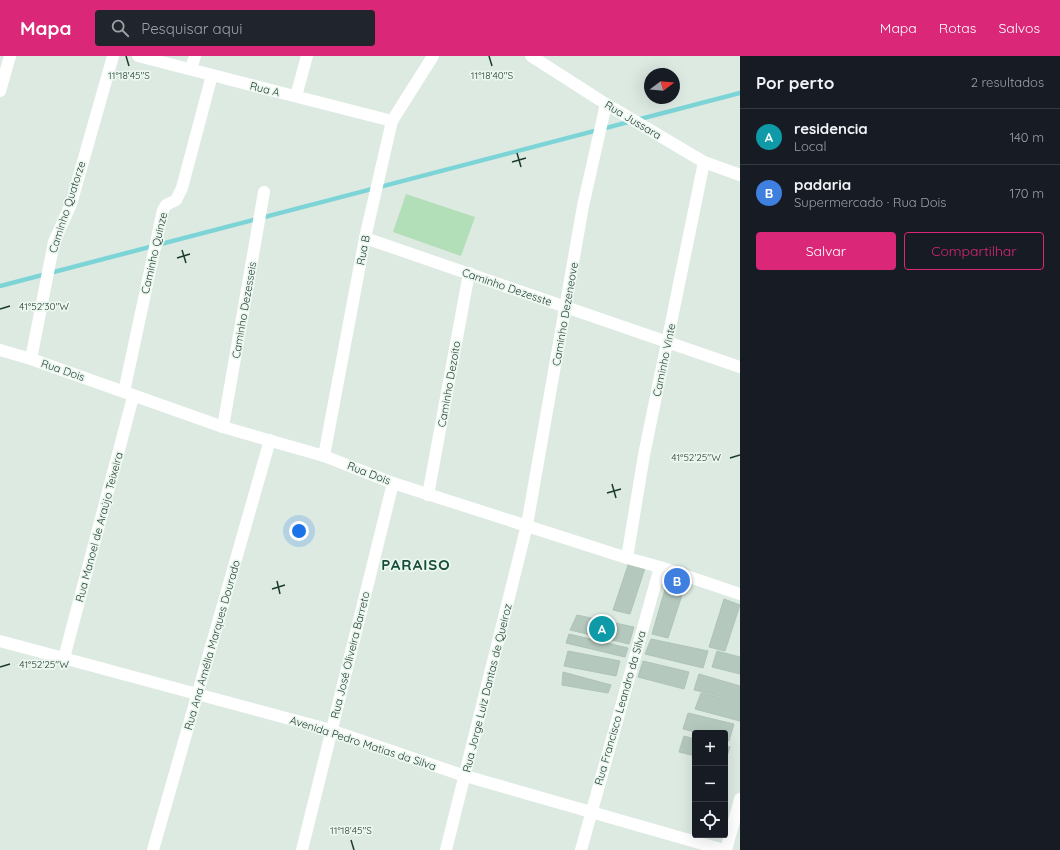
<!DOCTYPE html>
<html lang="pt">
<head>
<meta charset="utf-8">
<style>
  body { margin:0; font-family:Quicksand,sans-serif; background:#20242c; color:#f1f3f6 }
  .controls { position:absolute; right:12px; bottom:12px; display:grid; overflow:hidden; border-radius:4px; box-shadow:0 4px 16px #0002 }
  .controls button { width:36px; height:36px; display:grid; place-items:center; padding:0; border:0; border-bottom:1px solid #363941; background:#171b24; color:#f1f3f6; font:20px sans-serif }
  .compass { position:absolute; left:644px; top:12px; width:36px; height:36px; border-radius:50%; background:#171b24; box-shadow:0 4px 16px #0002; rotate:74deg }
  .you { position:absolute; left:299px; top:475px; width:14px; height:14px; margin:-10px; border:3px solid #fff; border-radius:50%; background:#1a73e8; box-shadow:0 0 0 6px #1a73e833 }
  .badge { display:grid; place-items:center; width:26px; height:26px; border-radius:50%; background:#db2777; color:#fff; font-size:13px; font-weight:700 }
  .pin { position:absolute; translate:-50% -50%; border:2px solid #fff; box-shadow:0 1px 4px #0006 }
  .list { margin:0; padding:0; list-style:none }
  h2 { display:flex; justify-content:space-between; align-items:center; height:52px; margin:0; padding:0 16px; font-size:17px }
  h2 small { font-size:13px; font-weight:400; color:#9ea1a6 }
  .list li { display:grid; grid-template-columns:26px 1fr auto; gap:12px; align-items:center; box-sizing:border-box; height:56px; padding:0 16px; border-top:1px solid #363941 }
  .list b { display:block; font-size:15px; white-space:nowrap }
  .list p { margin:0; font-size:13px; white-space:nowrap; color:#9ea1a6 }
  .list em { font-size:13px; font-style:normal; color:#9ea1a6 }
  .actions { display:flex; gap:8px; padding:12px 16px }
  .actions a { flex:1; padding:9px 0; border:1px solid #db2777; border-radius:4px; text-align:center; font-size:14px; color:#db2777 }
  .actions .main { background:#db2777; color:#fff }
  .icon { flex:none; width:22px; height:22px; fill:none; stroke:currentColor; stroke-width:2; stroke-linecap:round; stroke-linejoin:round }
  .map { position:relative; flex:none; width:740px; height:794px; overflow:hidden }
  header { display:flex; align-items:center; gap:24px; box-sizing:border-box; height:56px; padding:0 20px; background:#db2777; color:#fff }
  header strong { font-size:19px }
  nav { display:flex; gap:22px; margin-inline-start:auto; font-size:14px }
  .search { width:280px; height:36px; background:#20242c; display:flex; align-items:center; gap:10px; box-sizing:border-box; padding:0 14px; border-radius:4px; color:#9ea1a6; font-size:15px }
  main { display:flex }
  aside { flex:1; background:#171b24 }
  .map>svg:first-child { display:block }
  .green { fill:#b2deb8 }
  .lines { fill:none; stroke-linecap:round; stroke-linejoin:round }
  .stream { stroke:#7dd4d6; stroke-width:4.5 }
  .building { fill:#b4c8bd; stroke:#aec4b8 }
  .minor { stroke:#fff; stroke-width:12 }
  .ticks { fill:none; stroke:#1d3a2e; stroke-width:1.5 }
  .labels { text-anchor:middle; stroke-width:3.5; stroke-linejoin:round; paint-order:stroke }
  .street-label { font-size:11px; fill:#1d3a2e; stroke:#ecf7f0 }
  .district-label { font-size:15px; font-weight:bold; letter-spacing:1px; fill:#174e39; stroke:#ecf7f0 }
  .ticks-label { font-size:10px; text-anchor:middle; fill:#1d3a2e; stroke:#ecf7f0; stroke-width:3.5; stroke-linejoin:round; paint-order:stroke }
</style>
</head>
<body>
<header>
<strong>Mapa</strong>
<div class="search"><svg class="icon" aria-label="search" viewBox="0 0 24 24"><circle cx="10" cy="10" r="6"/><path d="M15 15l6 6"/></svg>Pesquisar aqui</div>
<nav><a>Mapa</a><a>Rotas</a><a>Salvos</a></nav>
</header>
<main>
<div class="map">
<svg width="740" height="794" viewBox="0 0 740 794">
  <rect width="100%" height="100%" fill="#dceae2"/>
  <path class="green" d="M406 138 475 161 461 200 393 176Z"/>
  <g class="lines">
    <path class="stream" d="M0 230 740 37"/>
  </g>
  <g class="building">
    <path d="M629 506 645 512 630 558 613 554Z"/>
    <path d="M666 530 683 536 668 582 652 578Z"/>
    <path d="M724 543 740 549 725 595 709 591Z"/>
    <path d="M577 559 634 571 629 588 570 574Z"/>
    <path d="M569 578 628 592 625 601 566 587Z"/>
    <path d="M651 583 708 595 703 612 645 598Z"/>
    <path d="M568 595 620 605 616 620 564 610Z"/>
    <path d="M717 595 740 601V618L712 611Z"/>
    <path d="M643 605 689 616 684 633 638 621Z"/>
    <path d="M563 616 611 629 608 637 562 629Z"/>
    <path d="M699 618 740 630V645L694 634Z"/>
    <path d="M701 637 740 646V665L695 653Z"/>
    <path d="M688 657 734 668 729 685 725 684V677H699L683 673Z"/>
    <path d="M684 680 695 683V700L679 696Z"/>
    <path d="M725 690 730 691 725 707Z"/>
  </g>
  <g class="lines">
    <g class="minor">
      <path d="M138 0 392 65"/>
      <path d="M531 0 606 48 704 106 740 119"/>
      <path d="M191 13 195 0"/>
      <path d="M0 35 10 0"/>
      <path d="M296 40 307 0"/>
      <path d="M365 182 740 311"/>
      <path d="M0 294 31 303 223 371 324 400 393 427 627 502 660 511 740 538"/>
      <path d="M31 303 54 186 71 148 113 0"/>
      <path d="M124 336 163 154 166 149 176 144 182 132 212 19"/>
      <path d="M223 371 264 136"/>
      <path d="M324 400 365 182 392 65 433 0"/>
      <path d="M428 439 469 217"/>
      <path d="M627 502 644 399 704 106"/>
      <path d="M0 585 327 673 462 719 724 794"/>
      <path d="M64 602 133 341"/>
      <path d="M153 794 270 384"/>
      <path d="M302 794 393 427"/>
      <path d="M446 794 527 469 583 150 606 48"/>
      <path d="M581 794 660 511"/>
      <path d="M726 794 740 743"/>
    </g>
  </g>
  <path class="ticks" d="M126 0 129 10M489 0 492 10M517 97 521 111M512 106 526 102M182 194 186 207M177 202 190 198M0 253 10 250M730 402 740 399M612 428 616 442M607 437 621 433M277 525 280 538M272 533 285 529M0 611 10 608M351 784 354 794"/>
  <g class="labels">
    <g class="street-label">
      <text transform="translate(265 33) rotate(14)" y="4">Rua A</text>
      <text transform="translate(633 64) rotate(31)" y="4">Rua Jussara</text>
      <text transform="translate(67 151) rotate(-72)" y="4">Caminho Quatorze</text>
      <text transform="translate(363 194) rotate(-79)" y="4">Rua B</text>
      <text transform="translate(154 197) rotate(-77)" y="4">Caminho Quinze</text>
      <text transform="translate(507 231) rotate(19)" y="4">Caminho Dezesste</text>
      <text transform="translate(244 254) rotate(-80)" y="4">Caminho Dezesseis</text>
      <text transform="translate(565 258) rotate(-80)" y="4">Caminho Dezeneove</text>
      <text transform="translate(664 304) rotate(-78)" y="4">Caminho Vinte</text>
      <text transform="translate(63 314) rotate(19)" y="4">Rua Dois</text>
      <text transform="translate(449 328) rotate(-80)" y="4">Caminho Dezoito</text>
      <text transform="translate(369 417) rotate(21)" y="4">Rua Dois</text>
      <text transform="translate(99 471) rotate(-75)" y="4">Rua Manoel de Araújo Teixeira</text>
      <text transform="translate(212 589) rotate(-74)" y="4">Rua Ana Amélia Marques Dourado</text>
      <text transform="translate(350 599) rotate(-76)" y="4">Rua José Oliveira Barreto</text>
      <text transform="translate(487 632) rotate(-76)" y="4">Rua Jorge Luiz Dantas de Queiroz</text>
      <text transform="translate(620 652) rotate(-74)" y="4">Rua Francisco Leandro da Silva</text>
      <text transform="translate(363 687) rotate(18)" y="4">Avenida Pedro Matias da Silva</text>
    </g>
    <g class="district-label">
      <text x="416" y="514">PARAISO</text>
    </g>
  </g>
  <g class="ticks-label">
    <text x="129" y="23">11°18'45"S</text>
    <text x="492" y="23">11°18'40"S</text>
    <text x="44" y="254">41°52'30"W</text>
    <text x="696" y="405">41°52'25"W</text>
    <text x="44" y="612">41°52'25"W</text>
    <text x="351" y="778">11°18'45"S</text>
  </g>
</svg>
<div class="controls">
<button>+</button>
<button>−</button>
<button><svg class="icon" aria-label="locate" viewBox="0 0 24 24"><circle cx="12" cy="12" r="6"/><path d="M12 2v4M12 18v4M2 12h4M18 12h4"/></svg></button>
</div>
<svg class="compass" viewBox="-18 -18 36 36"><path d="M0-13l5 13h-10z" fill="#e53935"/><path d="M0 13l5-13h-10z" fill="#9ea1a6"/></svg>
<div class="you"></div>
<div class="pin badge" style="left:602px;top:573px;background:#0f9aa8">A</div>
<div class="pin badge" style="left:677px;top:525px;background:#3f7fe0">B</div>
</div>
<aside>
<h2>Por perto<small>2 resultados</small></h2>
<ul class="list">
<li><span class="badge" style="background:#0f9aa8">A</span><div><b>residencia</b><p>Local</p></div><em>140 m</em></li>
<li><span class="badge" style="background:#3f7fe0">B</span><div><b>padaria</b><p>Supermercado · Rua Dois</p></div><em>170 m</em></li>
</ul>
<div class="actions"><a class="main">Salvar</a><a>Compartilhar</a></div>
</aside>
</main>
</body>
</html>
